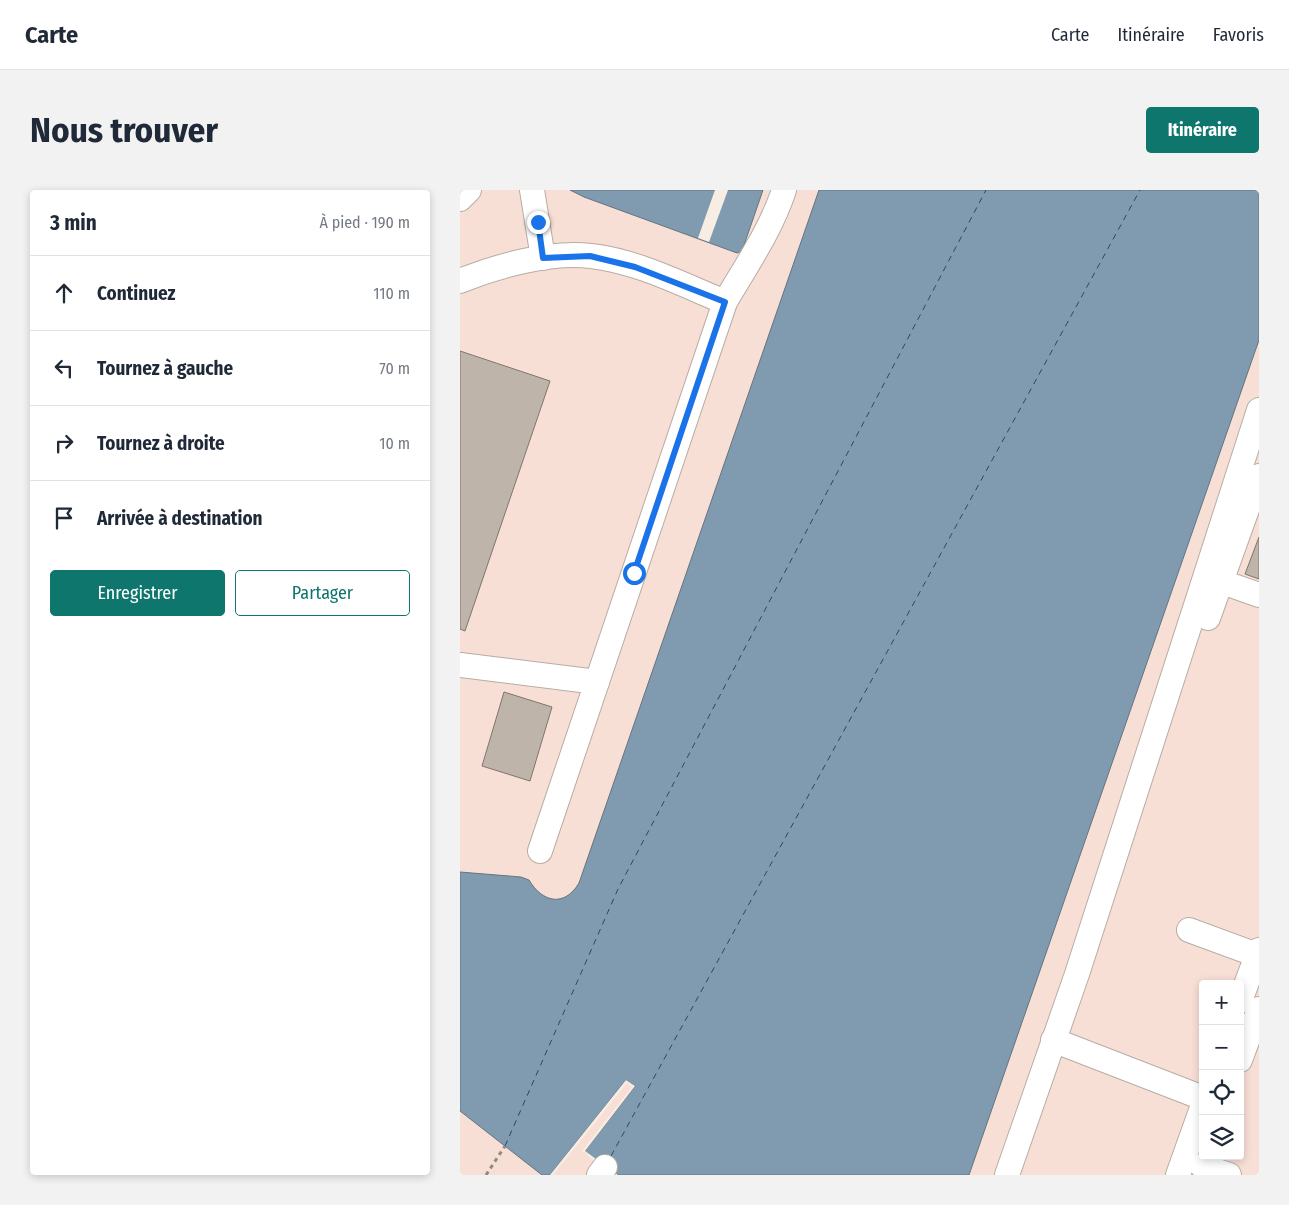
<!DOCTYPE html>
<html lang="fr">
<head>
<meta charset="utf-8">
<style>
  body { margin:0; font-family:"Fira Sans Condensed",sans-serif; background:#f2f2f3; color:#1f2937 }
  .controls { position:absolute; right:15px; bottom:15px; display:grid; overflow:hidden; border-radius:5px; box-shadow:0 2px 8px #0003 }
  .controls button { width:45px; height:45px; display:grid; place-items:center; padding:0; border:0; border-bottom:1px solid #e0e1e3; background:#fff; color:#1f2937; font:25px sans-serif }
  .stop { position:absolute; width:15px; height:15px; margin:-11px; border:4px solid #1a73e8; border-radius:50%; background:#fff }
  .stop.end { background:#1a73e8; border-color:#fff; box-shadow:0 1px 5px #0008 }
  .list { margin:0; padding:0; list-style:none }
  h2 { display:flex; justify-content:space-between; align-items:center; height:65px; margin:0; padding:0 20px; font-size:21px }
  h2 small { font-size:16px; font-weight:400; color:#747a83 }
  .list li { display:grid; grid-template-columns:32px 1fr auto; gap:15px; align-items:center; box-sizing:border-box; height:75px; padding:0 20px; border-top:1px solid #e0e1e3 }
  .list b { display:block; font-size:19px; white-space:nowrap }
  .list em { font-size:16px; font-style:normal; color:#747a83 }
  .actions { display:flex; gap:10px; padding:15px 20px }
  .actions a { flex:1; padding:11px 0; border:1px solid #0f766e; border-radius:5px; text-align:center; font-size:18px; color:#0f766e }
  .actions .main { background:#0f766e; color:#fff }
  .icon { flex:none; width:28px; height:28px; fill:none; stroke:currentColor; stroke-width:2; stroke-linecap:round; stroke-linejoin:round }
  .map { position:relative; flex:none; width:799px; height:985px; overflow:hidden; border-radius:5px }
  header { display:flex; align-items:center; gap:30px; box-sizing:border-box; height:70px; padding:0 25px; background:#fff; border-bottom:1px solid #e0e1e3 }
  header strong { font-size:24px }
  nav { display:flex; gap:28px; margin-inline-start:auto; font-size:18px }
  .intro { display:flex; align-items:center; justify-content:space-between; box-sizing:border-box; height:120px; padding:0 30px }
  h1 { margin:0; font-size:35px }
  .button { padding:12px 22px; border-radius:5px; background:#0f766e; color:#fff; font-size:18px; font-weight:700 }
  main { display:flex; gap:30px; padding:0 30px }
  aside { flex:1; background:#fff; border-radius:5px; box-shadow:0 2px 8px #0003 }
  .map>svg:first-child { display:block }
  .industrial { fill:#f8dfd6; fill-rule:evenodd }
  .water { fill:#809baf; stroke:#627480 }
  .pier { fill:#f8ede2 }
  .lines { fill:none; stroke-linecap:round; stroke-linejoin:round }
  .ferry { stroke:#1f4c6b; stroke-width:1; stroke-dasharray:6 5; stroke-linecap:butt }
  .building { fill:#beb4a9; stroke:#7e756b }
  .minor-casing { stroke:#b7ada3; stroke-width:26 }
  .path { stroke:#918a82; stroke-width:3; stroke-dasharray:4 4; stroke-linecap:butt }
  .minor { stroke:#fff; stroke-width:24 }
  .route { stroke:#1a73e8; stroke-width:6 }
</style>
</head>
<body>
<header>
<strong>Carte</strong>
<nav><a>Carte</a><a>Itinéraire</a><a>Favoris</a></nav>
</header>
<div class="intro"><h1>Nous trouver</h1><a class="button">Itinéraire</a></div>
<main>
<aside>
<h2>3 min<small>À pied · 190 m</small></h2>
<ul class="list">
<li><svg class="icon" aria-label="ahead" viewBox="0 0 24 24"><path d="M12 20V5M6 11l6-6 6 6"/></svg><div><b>Continuez</b></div><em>110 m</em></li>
<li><svg class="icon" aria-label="left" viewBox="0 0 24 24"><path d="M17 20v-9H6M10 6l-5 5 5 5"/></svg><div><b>Tournez à gauche</b></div><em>70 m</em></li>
<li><svg class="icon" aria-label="right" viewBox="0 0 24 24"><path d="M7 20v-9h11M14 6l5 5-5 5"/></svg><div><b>Tournez à droite</b></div><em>10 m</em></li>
<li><svg class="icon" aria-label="arrive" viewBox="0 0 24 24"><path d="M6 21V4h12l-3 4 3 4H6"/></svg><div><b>Arrivée à destination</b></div></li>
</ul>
<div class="actions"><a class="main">Enregistrer</a><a>Partager</a></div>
</aside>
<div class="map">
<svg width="799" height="985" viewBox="0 0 799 985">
  <rect width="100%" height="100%" fill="#f8ede2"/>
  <path class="industrial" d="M0 0H799V985H0ZM743 794H780V966H743Z"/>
  <g class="water">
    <path d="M110 0H303L282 61 277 63 124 7Z"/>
    <path d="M359 0H799V150L509 985H158L124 962 175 896 166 890 90 985H82L0 921V682L61 687 69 690C82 712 104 718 119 693Z"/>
  </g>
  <g class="pier">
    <path d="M255 0H268L249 52 238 48Z"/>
    <path d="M166 890 175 896 125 961 158 985H153L144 979 122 961 172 897 167 893 93 985H90Z"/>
  </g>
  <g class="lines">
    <g class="ferry">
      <path d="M45 956 158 699 526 0"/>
      <path d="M151 966 680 0"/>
    </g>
  </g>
  <g class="building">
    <path d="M0 161 90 191 5 441 0 439Z"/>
    <path d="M799 347V389L785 384Z"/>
    <path d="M44 502 92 517 70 591 22 576Z"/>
  </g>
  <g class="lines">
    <g class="minor-casing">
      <g id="minor">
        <path d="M72 0 83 68"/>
        <path d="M0 9 9 0"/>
        <path d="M0 91C37 76 90 61 131 66 177 71 223 95 265 112"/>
        <path d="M762 392 799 405"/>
        <path d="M748 428 799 286"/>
        <path d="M0 475 137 492"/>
        <path d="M80 661 265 112C286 76 311 40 324 0"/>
        <path d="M729 740 797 765"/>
        <path d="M780 811 799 760"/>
        <path d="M593 850 743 908"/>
        <path d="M780 870 799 819"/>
        <path d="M742 976 769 985"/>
        <path d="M139 985 145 977"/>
        <path d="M547 985 617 784 799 220"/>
        <path d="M718 985 743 915"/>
      </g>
    </g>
    <path class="path" d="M26 985 45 956"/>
    <use href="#minor" class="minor"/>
  </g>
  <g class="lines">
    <path class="route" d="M78 32 83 68 130 66 175 77 265 112 174 383"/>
  </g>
</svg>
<div class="controls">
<button>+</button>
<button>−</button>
<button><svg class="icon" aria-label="locate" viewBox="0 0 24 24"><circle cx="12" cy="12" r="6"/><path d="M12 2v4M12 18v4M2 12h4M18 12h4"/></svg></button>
<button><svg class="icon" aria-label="layers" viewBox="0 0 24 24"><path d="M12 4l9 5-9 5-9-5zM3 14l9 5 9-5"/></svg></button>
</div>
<div class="stop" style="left:174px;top:383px"></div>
<div class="stop end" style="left:78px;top:32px"></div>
</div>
</main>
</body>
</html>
